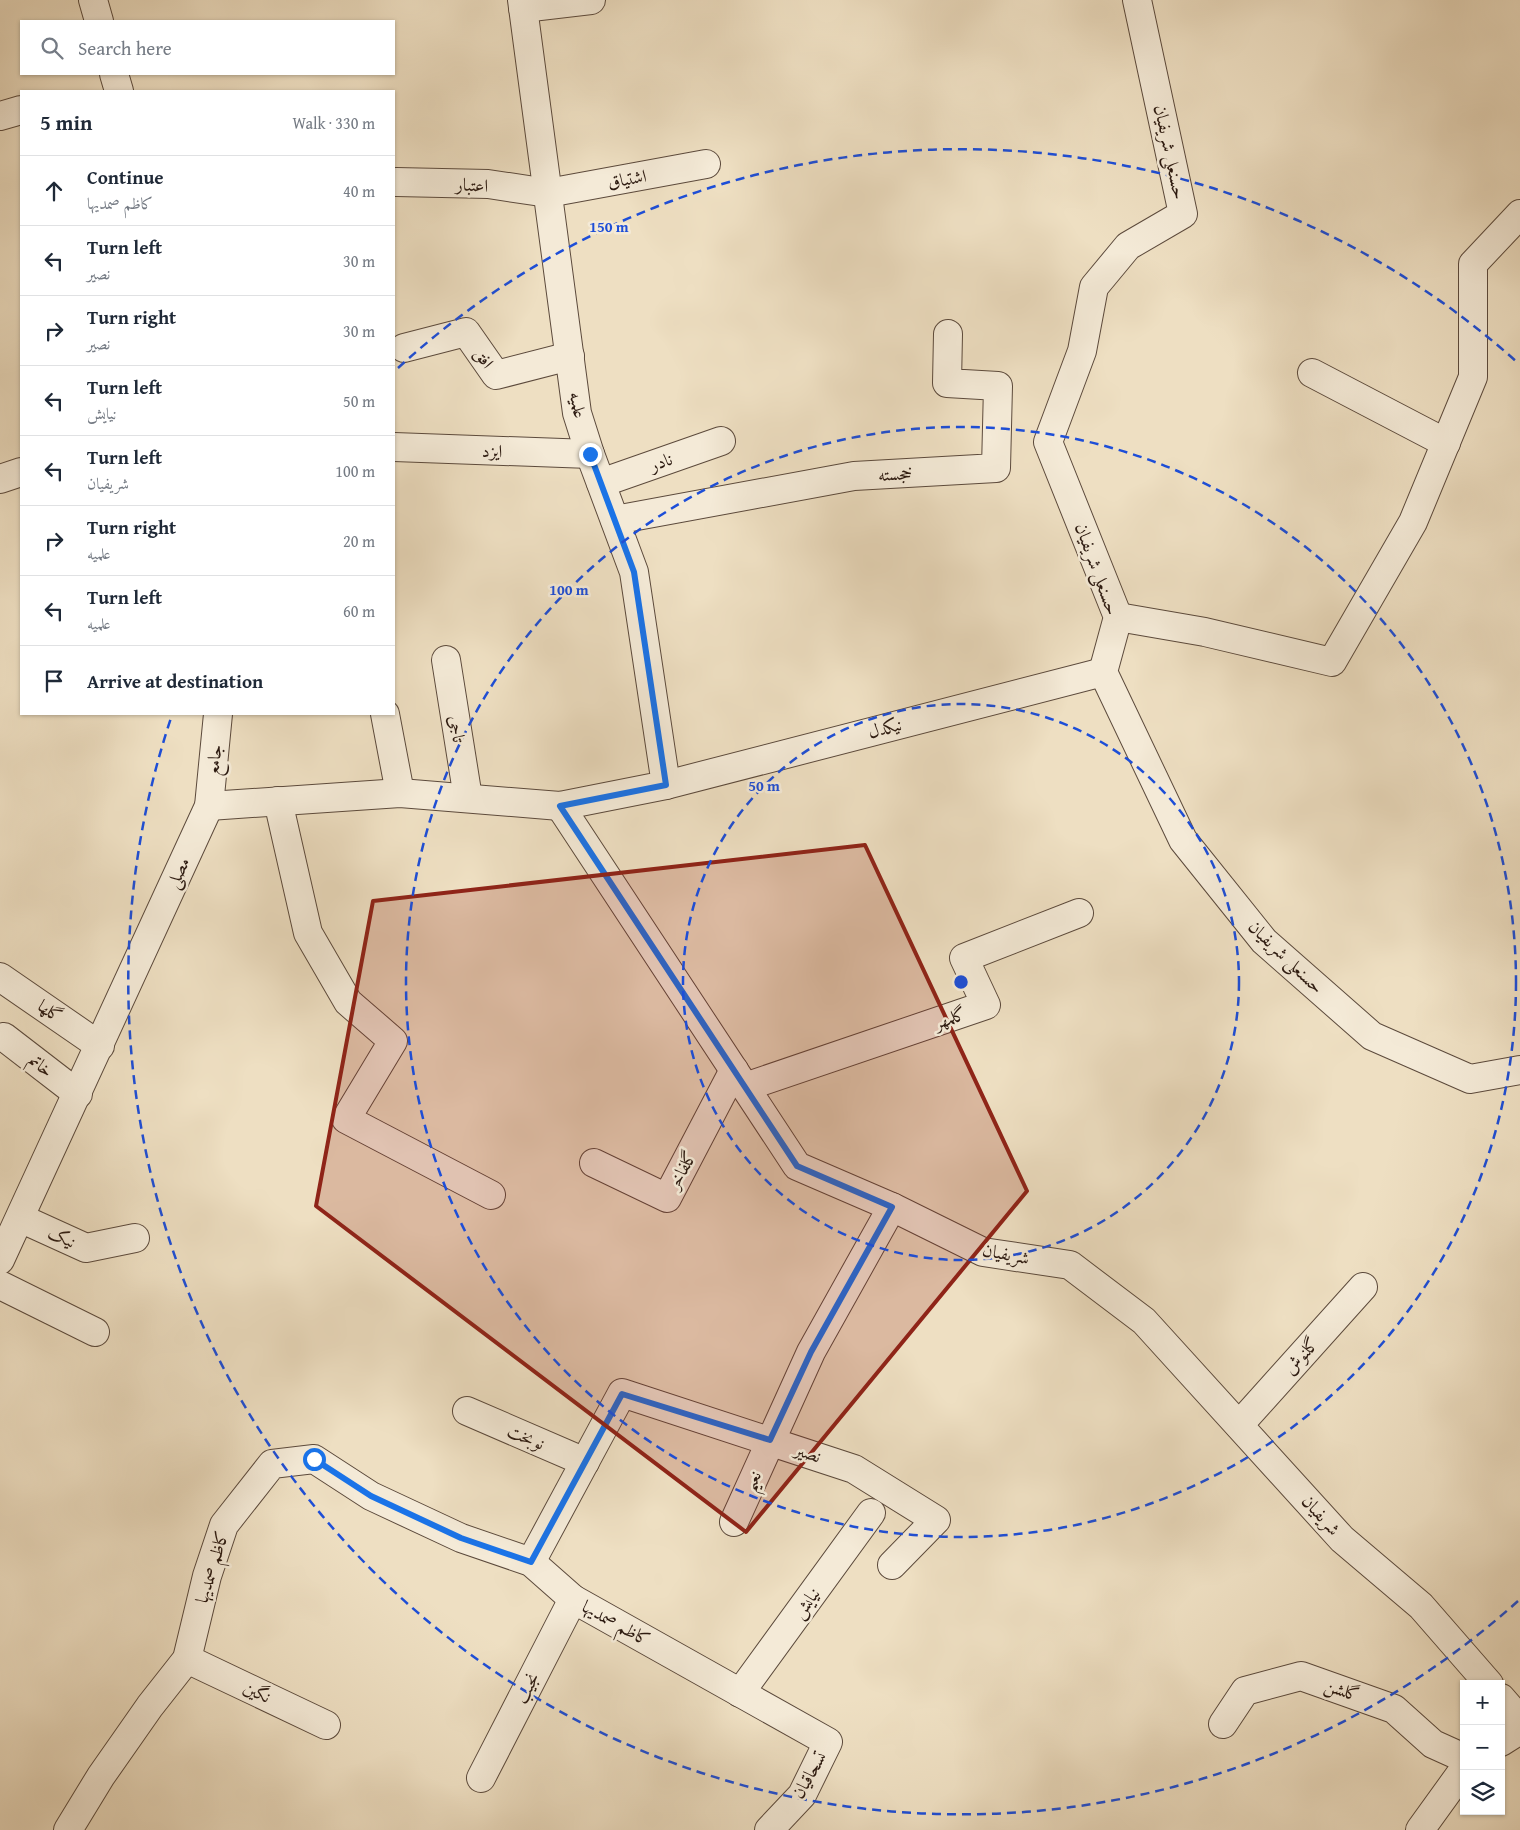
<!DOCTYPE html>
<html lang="en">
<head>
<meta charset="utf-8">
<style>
  body { margin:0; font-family:"Gentium Book Plus",Amiri,serif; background:#f2f2f3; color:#1f2937 }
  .controls { position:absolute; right:15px; bottom:15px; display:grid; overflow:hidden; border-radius:0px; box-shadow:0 1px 4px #0004 }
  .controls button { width:45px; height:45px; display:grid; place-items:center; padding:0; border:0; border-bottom:1px solid #e0e1e3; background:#fff; color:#1f2937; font:25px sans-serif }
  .stop { position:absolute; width:15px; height:15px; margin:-11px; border:4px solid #1a73e8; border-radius:50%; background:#fff }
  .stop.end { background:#1a73e8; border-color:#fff; box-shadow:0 1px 5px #0008 }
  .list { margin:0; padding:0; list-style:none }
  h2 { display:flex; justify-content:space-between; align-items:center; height:65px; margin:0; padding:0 20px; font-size:21px }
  h2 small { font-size:16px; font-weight:400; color:#747a83 }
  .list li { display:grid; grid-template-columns:32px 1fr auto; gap:15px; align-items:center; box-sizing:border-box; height:70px; padding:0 20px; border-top:1px solid #e0e1e3 }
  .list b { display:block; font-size:19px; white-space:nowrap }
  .list p { margin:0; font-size:16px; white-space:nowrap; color:#747a83 }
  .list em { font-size:16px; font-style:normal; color:#747a83 }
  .icon { flex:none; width:28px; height:28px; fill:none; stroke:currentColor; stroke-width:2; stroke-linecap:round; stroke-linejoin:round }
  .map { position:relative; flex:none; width:1520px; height:1830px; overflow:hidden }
  .search { position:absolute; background:#fff; box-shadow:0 1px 4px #0004; left:20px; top:20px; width:375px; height:55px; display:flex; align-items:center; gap:12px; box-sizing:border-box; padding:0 18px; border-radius:0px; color:#747a83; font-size:19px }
  .panel { position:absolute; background:#fff; box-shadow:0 1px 4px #0004; left:20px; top:90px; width:375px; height:625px; border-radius:0px }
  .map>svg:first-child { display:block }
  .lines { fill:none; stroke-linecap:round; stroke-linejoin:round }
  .minor-casing { stroke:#5c4a3c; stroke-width:30 }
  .minor { stroke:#f4ead7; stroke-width:28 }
  .route { stroke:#1a73e8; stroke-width:6 }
  .marked { fill:#8f2418; fill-opacity:0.2; stroke:#8f2418; stroke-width:4; stroke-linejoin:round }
  .ring { fill:none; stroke:#1d4ed8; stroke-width:2.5; stroke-dasharray:9 6 }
  .labels { text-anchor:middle; stroke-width:5; stroke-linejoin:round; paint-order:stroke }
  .street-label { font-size:18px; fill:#2b1910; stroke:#f4ead7 }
  .centre { fill:#1d4ed8; stroke:#f4ead7; stroke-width:2.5 }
  .ring-label { font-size:15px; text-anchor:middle; font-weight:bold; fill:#1d4ed8; stroke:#f4ead7; stroke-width:5; stroke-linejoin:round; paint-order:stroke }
</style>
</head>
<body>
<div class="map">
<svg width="1520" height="1830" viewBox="0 0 1520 1830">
  <rect width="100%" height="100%" fill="#eedfc2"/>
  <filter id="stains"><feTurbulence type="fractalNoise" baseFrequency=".004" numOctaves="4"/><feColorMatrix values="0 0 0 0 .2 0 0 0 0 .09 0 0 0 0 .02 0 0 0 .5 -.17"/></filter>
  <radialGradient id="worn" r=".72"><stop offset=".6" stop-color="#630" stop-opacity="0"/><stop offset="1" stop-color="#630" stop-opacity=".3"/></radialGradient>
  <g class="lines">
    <g class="minor-casing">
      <g id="minor">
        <path d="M93 0 99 21"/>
        <path d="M1137 0 1183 214 1128 246 1094 287 1082 351 1048 442 1118 617 1103 672 1183 840 1264 941 1372 1036 1470 1079 1520 1070"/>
        <path d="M523 8 591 0"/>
        <path d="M114 74 119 91"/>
        <path d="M0 116 21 110"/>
        <path d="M396 182 488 184 548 193 706 164"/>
        <path d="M404 348 466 332 496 375 570 356"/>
        <path d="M1312 373 1446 443"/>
        <path d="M394 447 590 454"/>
        <path d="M0 479 21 472"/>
        <path d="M601 483 721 441"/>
        <path d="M615 520 854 476 996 468 998 386 947 383 948 334"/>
        <path d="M1118 617 1205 632 1332 662 1413 522 1473 377V264L1520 214"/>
        <path d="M446 660 468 798"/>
        <path d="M385 714 400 793"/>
        <path d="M666 785 1103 672"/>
        <path d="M278 801 308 933 348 1002 393 1041 346 1119 491 1195"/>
        <path d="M209 806 400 793 560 806 666 785 634 572 590 454 577 413 522 0"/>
        <path d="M560 806 797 1166 892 1207 983 1252 1070 1265 1144 1321 1342 1539 1421 1606 1489 1684"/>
        <path d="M0 977 100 1046"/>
        <path d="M4 1037 78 1094"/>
        <path d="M745 1087 986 1005 964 958 1079 913"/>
        <path d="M594 1163 667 1198 734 1070"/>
        <path d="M20 1218 86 1248 135 1238"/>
        <path d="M0 1260 209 806 218 714"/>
        <path d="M0 1285 95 1332"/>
        <path d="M467 1411 585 1462"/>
        <path d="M1239 1425 1363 1287"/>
        <path d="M734 1522 811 1352 892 1207"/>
        <path d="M531 1562 622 1393 854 1469 936 1520 892 1565"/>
        <path d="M187 1659 326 1725"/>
        <path d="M740 1693 871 1513"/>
        <path d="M1501 1698 1520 1720"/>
        <path d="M1223 1724 1245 1691 1301 1676 1394 1709 1433 1744 1464 1758"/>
        <path d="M1501 1742 1520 1730"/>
        <path d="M481 1778 573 1599"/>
        <path d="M68 1830 101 1776 150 1706 187 1659 207 1576 224 1525 272 1464 314 1459 371 1496 461 1538 531 1562 573 1599 828 1742 802 1795 769 1830"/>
        <path d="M1420 1830 1464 1769"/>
      </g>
    </g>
    <use href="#minor" class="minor"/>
  </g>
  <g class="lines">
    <path class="route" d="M314 1459 371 1496 461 1538 531 1562 622 1394 770 1440 811 1352 892 1207 797 1166 560 806 666 785 634 572 590 454"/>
  </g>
  <path class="marked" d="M865 845 1027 1191 746 1532 316 1206 373 901Z"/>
  <g class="ring">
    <circle cx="961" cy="982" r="278"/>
    <circle cx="961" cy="982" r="555"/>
    <path d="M1518 1601A833 833 0 0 1 171 718M398 368A833 833 0 0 1 1518 363"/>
  </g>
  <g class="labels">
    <g class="street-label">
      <text transform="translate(1170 152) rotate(78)" y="6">حسنعلی شریفیان</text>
      <text transform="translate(627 179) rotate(-10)" y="6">اشتیاق</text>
      <text transform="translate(472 185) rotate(3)" y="6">اعتبار</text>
      <text transform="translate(484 358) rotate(55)" y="6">افق</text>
      <text transform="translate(578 405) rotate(79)" y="6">علمیه</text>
      <text transform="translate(492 451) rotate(2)" y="6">ایزد</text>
      <text transform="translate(661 462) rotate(-19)" y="6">نادر</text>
      <text transform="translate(895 474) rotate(-3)" y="6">خجسته</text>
      <text transform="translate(1097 569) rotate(70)" y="6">حسنعلی شریفیان</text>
      <text transform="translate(885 728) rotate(-14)" y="6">نیکدل</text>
      <text transform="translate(457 729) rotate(81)" y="6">تاجی</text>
      <text transform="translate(214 760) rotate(-84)" y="6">جامع</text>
      <text transform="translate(178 873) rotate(-66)" y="6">مصلی</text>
      <text transform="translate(1286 957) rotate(44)" y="6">حسنعلی شریفیان</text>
      <text transform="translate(50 1011) rotate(35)" y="6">گلها</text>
      <text transform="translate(950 1018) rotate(-19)" y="6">گلمهر</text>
      <text transform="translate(41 1065) rotate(38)" y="6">خاتم</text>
      <text transform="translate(682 1170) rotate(-62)" y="6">گلفاخر</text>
      <text transform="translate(62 1237) rotate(24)" y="6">نیک</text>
      <text transform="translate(1006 1254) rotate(11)" y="6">شریفیان</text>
      <text transform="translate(1301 1356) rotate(-48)" y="6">گلنوش</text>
      <text transform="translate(526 1437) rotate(23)" y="6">نوبخت</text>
      <text transform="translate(808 1453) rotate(19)" y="6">نصیر</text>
      <text transform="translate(752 1481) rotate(-66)" y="6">نعیم</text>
      <text transform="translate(1321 1515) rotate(48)" y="6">شریفیان</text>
      <text transform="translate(212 1567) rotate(-73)" y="6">کاظم صمدیها</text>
      <text transform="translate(806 1603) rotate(-54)" y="6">نیایش</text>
      <text transform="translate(616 1623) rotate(29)" y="6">کاظم صمدیها</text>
      <text transform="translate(527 1688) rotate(-63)" y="6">نجیب</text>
      <text transform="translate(1342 1690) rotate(19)" y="6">گلشن</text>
      <text transform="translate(257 1692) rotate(25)" y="6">نگین</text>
      <text transform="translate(809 1775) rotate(-60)" y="6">تسحاقیان</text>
    </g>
  </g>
  <circle cx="961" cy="982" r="8" class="centre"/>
  <g class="ring-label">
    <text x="609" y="232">150 m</text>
    <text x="569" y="595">100 m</text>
    <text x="764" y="791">50 m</text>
  </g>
  <rect width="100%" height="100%" filter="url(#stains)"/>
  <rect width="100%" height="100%" fill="url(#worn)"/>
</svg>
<div class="controls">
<button>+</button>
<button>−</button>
<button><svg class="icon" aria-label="layers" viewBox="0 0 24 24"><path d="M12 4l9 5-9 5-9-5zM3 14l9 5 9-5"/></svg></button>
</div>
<div class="stop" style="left:314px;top:1459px"></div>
<div class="stop end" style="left:590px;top:454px"></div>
<div class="search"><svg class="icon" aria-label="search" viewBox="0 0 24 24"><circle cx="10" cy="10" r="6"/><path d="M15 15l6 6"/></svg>Search here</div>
<section class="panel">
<h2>5 min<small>Walk · 330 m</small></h2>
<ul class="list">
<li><svg class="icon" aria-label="ahead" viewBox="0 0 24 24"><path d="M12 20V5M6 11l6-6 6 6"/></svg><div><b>Continue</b><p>کاظم صمدیها</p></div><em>40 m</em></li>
<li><svg class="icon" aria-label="left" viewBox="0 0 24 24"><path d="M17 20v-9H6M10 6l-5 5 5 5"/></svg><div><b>Turn left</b><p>نصیر</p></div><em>30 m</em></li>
<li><svg class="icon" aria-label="right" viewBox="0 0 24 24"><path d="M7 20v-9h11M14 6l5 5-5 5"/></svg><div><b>Turn right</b><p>نصیر</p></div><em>30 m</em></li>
<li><svg class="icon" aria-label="left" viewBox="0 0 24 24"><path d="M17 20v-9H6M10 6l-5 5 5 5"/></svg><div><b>Turn left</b><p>نیایش</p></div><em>50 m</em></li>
<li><svg class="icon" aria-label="left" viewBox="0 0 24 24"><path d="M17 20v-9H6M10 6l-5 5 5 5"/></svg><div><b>Turn left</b><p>شریفیان</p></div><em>100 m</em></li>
<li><svg class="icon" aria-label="right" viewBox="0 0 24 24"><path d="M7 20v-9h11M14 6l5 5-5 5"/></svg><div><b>Turn right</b><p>علمیه</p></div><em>20 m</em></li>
<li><svg class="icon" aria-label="left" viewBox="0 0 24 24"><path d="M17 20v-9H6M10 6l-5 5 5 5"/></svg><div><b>Turn left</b><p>علمیه</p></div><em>60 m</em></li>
<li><svg class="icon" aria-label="arrive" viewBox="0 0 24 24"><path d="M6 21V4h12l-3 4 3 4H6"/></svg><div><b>Arrive at destination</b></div></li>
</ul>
</section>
</div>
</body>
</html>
